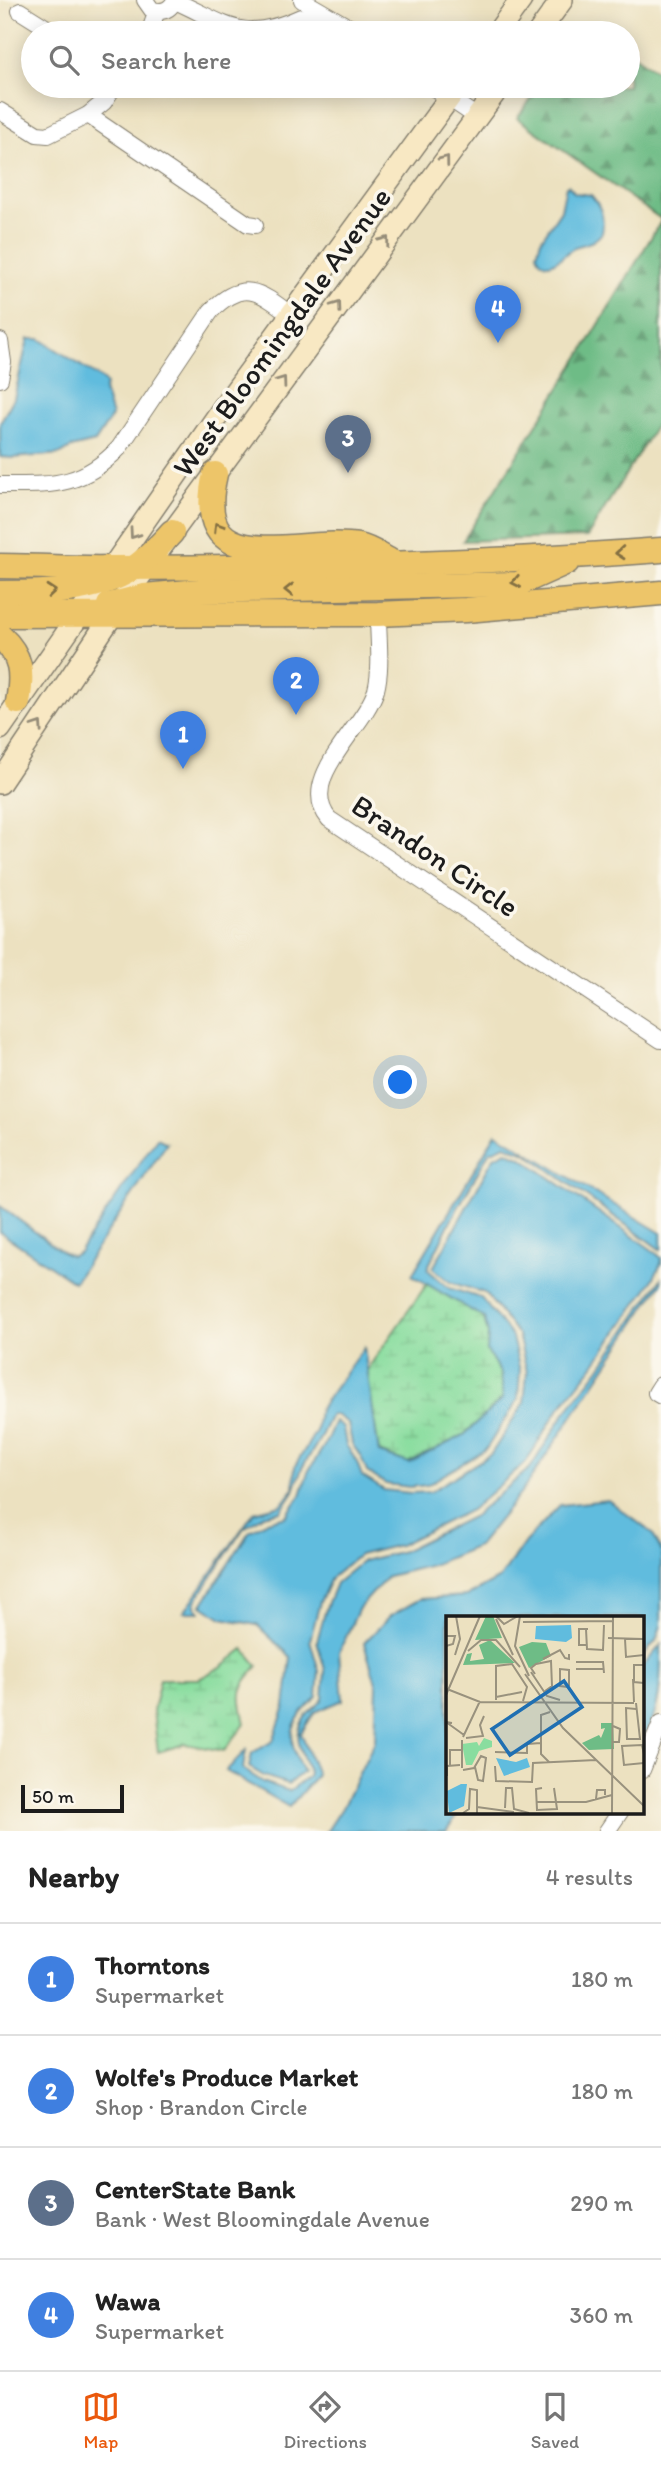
<!DOCTYPE html>
<html lang="en">
<head>
<meta charset="utf-8">
<style>
  body { margin:0; font-family:Itim,sans-serif; background:#f2f2f2; color:#222 }
  .scale { position:absolute; left:21px; bottom:18px; width:103px; box-sizing:border-box; padding-left:7px; border:4px solid #1c1c1c; border-top:0; font-size:19px; line-height:24px; white-space:nowrap; color:#1c1c1c; -webkit-text-stroke:5px #fbf7ec; paint-order:stroke }
  .you { position:absolute; left:401px; top:1083px; width:24px; height:24px; margin:-18px; border:5px solid #fff; border-radius:50%; background:#1a73e8; box-shadow:0 0 0 10px #1a73e833 }
  .badge { display:grid; place-items:center; width:46px; height:46px; border-radius:50%; background:#ea580c; color:#fff; font-size:23px; font-weight:700 }
  .pin { position:absolute; translate:-50% -58px; filter:drop-shadow(0 2px 4px #0008) }
  .pin::after { content:''; position:absolute; top:37px; width:24px; height:21px; background:inherit; clip-path:polygon(0 0,100% 0,50% 100%) }
  .list { margin:0; padding:0; list-style:none }
  h2 { display:flex; justify-content:space-between; align-items:center; height:91px; margin:0; padding:0 28px; font-size:30px }
  h2 small { font-size:23px; font-weight:400; color:#767676 }
  .list li { display:grid; grid-template-columns:46px 1fr auto; gap:21px; align-items:center; box-sizing:border-box; height:112px; padding:0 28px; border-top:2px solid #e0e0e0 }
  .list b { display:block; font-size:26px; white-space:nowrap }
  .list p { margin:0; font-size:23px; white-space:nowrap; color:#767676 }
  .list em { font-size:23px; font-style:normal; color:#767676 }
  .icon { flex:none; width:38px; height:38px; fill:none; stroke:currentColor; stroke-width:2; stroke-linecap:round; stroke-linejoin:round }
  .map { position:relative; flex:none; width:661px; height:1831px; overflow:hidden }
  .search { position:absolute; background:#fff; box-shadow:0 4px 18px #0003; left:21px; right:21px; top:21px; height:77px; display:flex; align-items:center; gap:18px; box-sizing:border-box; padding:0 24px; border-radius:38px; color:#767676; font-size:26px }
  .sheet { height:539px; background:#fff }
  nav { display:flex; justify-content:space-around; align-items:center; box-sizing:border-box; height:98px; border-top:2px solid #e0e0e0; background:#fff; font-size:19px; color:#767676 }
  nav a { display:grid; justify-items:center; gap:4px }
  nav .on { color:#ea580c }
  .map>svg:first-child { display:block }
  .forest { fill:url(#forest-firs); stroke:#456c51; stroke-width:2 }
  .wetland { fill:url(#wetland-marsh); stroke:#527c5e; stroke-width:2 }
  .water { fill:#60bcde; stroke:#3e6c7d; stroke-width:2 }
  .lines { fill:none; stroke-linecap:round; stroke-linejoin:round }
  .street-casing { stroke:#847e6e; stroke-width:18 }
  .secondary-casing { stroke:#847e6e; stroke-width:24 }
  .primary-casing { stroke:#847e6e; stroke-width:27 }
  .street { stroke:#fff; stroke-width:16 }
  .secondary { stroke:#f8e8c3; stroke-width:21 }
  .primary { stroke:#edc569; stroke-width:24 }
  .oneway { stroke:#958c78 }
  .oneway2 { stroke:#847042 }
  .labels { text-anchor:middle; stroke-width:7; stroke-linejoin:round; paint-order:stroke }
  .street-label { font-size:30px; fill:#1c1c1c; stroke:#fbf7ec }
  .inset-road { fill:none; stroke:#99927e; stroke-width:2 }
  .view { fill:#1f6fb2; fill-opacity:0.15; stroke:#1f6fb2; stroke-width:3.5 }
  .inset-edge { fill:none; stroke:#1c1c1c; stroke-width:3.5 }
</style>
</head>
<body>
<div class="map">
<svg width="661" height="1831" viewBox="0 0 661 1831">
  <defs>
    <pattern id="forest-firs" width="22" height="20" patternUnits="userSpaceOnUse" patternTransform="scale(1.75)"><rect width="22" height="20" fill="#6ebc86"/><path d="M5 1l3.5 6h-7zM16 11l3.5 6h-7z" fill="#5a986d"/></pattern>
    <pattern id="wetland-marsh" width="20" height="14" patternUnits="userSpaceOnUse" patternTransform="scale(1.75)"><rect width="20" height="14" fill="#89dd9f"/><path d="M1 5h8M5 5V1M11 12h8M15 12V8" fill="none" stroke="#76bd88"/></pattern>
  </defs>
  <rect width="100%" height="100%" fill="#fbf7ec"/>
  <filter id="ink" filterUnits="userSpaceOnUse"><feTurbulence type="fractalNoise" baseFrequency=".0143" numOctaves="2"/><feDisplacementMap in="SourceGraphic" scale="14" xChannelSelector="R" yChannelSelector="G"/><feConvolveMatrix kernelMatrix="1 2 1 2 8 2 1 2 1" color-interpolation-filters="sRGB"/></filter>
  <filter id="wash" filterUnits="userSpaceOnUse"><feTurbulence type="fractalNoise" baseFrequency=".00686" numOctaves="4" result="noise"/><feDisplacementMap in="SourceGraphic" scale="28" xChannelSelector="R" yChannelSelector="G"/><feGaussianBlur stdDeviation="1.57" result="paint"/><feColorMatrix in="noise" values="0 0 0 0 0 0 0 0 0 0 0 0 0 0 0 0 0 1.4 0 .05"/><feComposite in="paint" operator="in"/></filter>
  <g filter="url(#wash)">
    <rect width="100%" height="100%" fill="#ece1c0"/>
    <g class="forest">
      <path d="M628 51 661 74V219L517 118 541 86H628Z"/>
      <path d="M661 221V422H658L587 537 463 541 583 351Z"/>
    </g>
    <g class="wetland">
      <path d="M427 1284 484 1318 488 1333V1351L501 1374 503 1398 464 1435 408 1463 379 1452 367 1374 371 1364Z"/>
      <path d="M244 1649 258 1666C236 1690 239 1694 245 1724L224 1751 185 1744 158 1752 153 1711 160 1679H199L221 1667Z"/>
    </g>
    <g class="water">
      <path d="M568 185 575 193 591 195C601 206 605 218 602 233 595 242 588 243 578 246 565 250 547 279 537 254L541 240 561 210 566 186Z"/>
      <path d="M28 339H40L103 380 106 385 104 390 112 416 95 442 71 448 61 454 12 458 0 457V423L14 398Z"/>
      <path d="M496 1133 661 1233V1250L526 1153 505 1145 489 1152 450 1222 427 1269 449 1288 481 1298 512 1337 520 1371 518 1400 486 1449 427 1485 410 1487 386 1484 367 1472 361 1457 352 1444 348 1423 336 1415H331L318 1442 302 1468 294 1491 281 1511 263 1515 243 1529 196 1601V1607L200 1612H184L254 1512 281 1505 294 1488 295 1466 316 1431 319 1410 364 1347 379 1453 409 1463 464 1435 503 1398 501 1374 487 1351 488 1333 484 1318 412 1275Z"/>
      <path d="M157 1138 167 1143 74 1282 0 1232V1206L64 1253 72 1256 79 1252Z"/>
      <path d="M506 1151 522 1158 655 1252 661 1258V1264L651 1283 593 1366 558 1410 526 1462 471 1510 399 1545 359 1555 331 1578 320 1602 310 1640 319 1671 317 1697C288 1724 286 1736 303 1772L288 1784 264 1776 249 1767 252 1753 273 1741 285 1706 291 1657 257 1625 222 1618 202 1605 249 1532 267 1521 286 1516 301 1495 308 1472 324 1446 335 1421 343 1427 346 1445 356 1460 362 1476 384 1490 411 1493 430 1492 491 1454 524 1403 527 1372 518 1335 485 1293 450 1282 433 1268 494 1157Z"/>
      <path d="M661 1279V1284L521 1493 478 1546 432 1565 388 1576 359 1608 339 1652 343 1700 315 1712 301 1733 317 1775 289 1807 226 1771 246 1750 243 1769 263 1782 289 1791 308 1777 309 1772C302 1755 292 1736 304 1719 309 1711 318 1706 323 1699L325 1670 317 1641 327 1605 336 1583 363 1561 403 1551 474 1516 531 1467 564 1414 599 1369Z"/>
      <path d="M608 1500 652 1533 661 1550V1625L656 1641 642 1657V1618H448V1812H459L446 1831H327L342 1808 375 1741 377 1686 364 1643 390 1616 420 1599 467 1596 500 1578 525 1542 560 1505Z"/>
      <path d="M661 1645C661 1674 661 1716 642 1739V1667Z"/>
    </g>
  </g>
  <g filter="url(#ink)">
    <g class="lines">
      <g class="street-casing">
        <g id="street">
          <path d="M145 0 152 10C163 13 170 10 175 0"/>
          <path d="M302 0 359 33"/>
          <path d="M175 1C227 24 241 44 301 17L311 20 330 33"/>
          <path d="M20 11 55 33"/>
          <path d="M149 33 157 11"/>
          <path d="M410 86H421"/>
          <path d="M431 86 477 117"/>
          <path d="M0 111 37 134 48 135 88 115 104 102 114 86"/>
          <path d="M88 115 248 224 255 225"/>
          <path d="M0 341 3 362 0 379"/>
          <path d="M0 485C51 485 81 488 119 448L211 311C242 279 259 290 291 315"/>
          <path d="M378 614C378 639 382 667 376 690 364 729 296 779 329 819L661 1040"/>
          <path d="M661 1385 656 1393 661 1396"/>
          <path d="M642 1770 661 1723"/>
          <path d="M607 1831 620 1812"/>
        </g>
      </g>
      <g class="secondary-casing">
        <g id="secondary">
          <path d="M497 33 521 0"/>
          <path d="M538 33 562 0"/>
          <path d="M0 729 230 398 458 86"/>
          <path d="M0 783 121 602 500 86"/>
        </g>
      </g>
      <g class="primary-casing">
        <g id="primary">
          <path d="M215 474C190 583 297 536 359 546 370 548 382 557 392 562"/>
          <path d="M0 566C37 566 75 569 112 568 295 567 478 564 661 550"/>
          <path d="M0 593C43 593 95 593 132 569 148 559 160 545 172 532"/>
          <path d="M109 605 144 596 200 591 518 584 567 562"/>
          <path d="M0 615 378 614 466 610 661 593"/>
          <path d="M0 636C22 656 23 673 18 702"/>
        </g>
      </g>
      <use href="#street" class="street"/>
      <use href="#secondary" class="secondary"/>
      <use href="#primary" class="primary"/>
    </g>
    <defs><path id="oneway-chevron" d="M-2-3.5L2.5 0L-2 3.5" fill="none" stroke-width="1.6" stroke-linecap="round" stroke-linejoin="round" transform="scale(1.75)"/></defs>
    <g class="oneway">
      <use href="#oneway-chevron" transform="translate(445 160) rotate(-53)"/>
      <use href="#oneway-chevron" transform="translate(385 241) rotate(-53)"/>
      <use href="#oneway-chevron" transform="translate(337 306) rotate(-54)"/>
      <use href="#oneway-chevron" transform="translate(282 381) rotate(-54)"/>
      <use href="#oneway-chevron" transform="translate(134 534) rotate(125)"/>
      <use href="#oneway-chevron" transform="translate(38 726) rotate(-56)"/>
    </g>
    <g class="oneway2">
      <use href="#oneway-chevron" transform="translate(218 527) rotate(-122)"/>
      <use href="#oneway-chevron" transform="translate(620 553) rotate(175)"/>
      <use href="#oneway-chevron" transform="translate(516 582) rotate(169)"/>
      <use href="#oneway-chevron" transform="translate(289 590) rotate(180)"/>
      <use href="#oneway-chevron" transform="translate(51 591) rotate(-5)"/>
    </g>
  </g>
  <g class="labels">
    <g class="street-label">
      <text transform="translate(282 332) rotate(-54)" y="10">West Bloomingdale Avenue</text>
      <text transform="translate(435 856) rotate(34)" y="10">Brandon Circle</text>
    </g>
  </g>
  <g transform="translate(446 1616)">
    <rect width="198" height="198" fill="#ece1c0"/>
    <path d="M40 0H47L56 22 29 24ZM44 24 69 47 17 49 21 38 26 37 24 45 38 43 33 29ZM86 26 100 27 105 40 83 52 73 31ZM155 107H167L168 133 143 134 136 127 153 119 155 122 159 112 155 113Z" fill="#6ebc86"/>
    <path d="M38 122 46 125V131L33 135 26 149H20L16 128 31 126 33 130Z" fill="#89dd9f"/>
    <path d="M125 9 126 22 120 26 89 23 90 10ZM50 142 70 146 81 142 84 151 58 160ZM15 168H21L18 190 3 197 1 175Z" fill="#60bcde"/>
    <path class="inset-road" d="M50 0 58 8 72 0M74 0 69 30 83 60M50 3 67 39M77 6 166 5M140 13 141 33 157 34 158 9M0 20H9L7 28 0 30M162 22 198 23M179 23 180 41 198 39M140 29H133V13H142M22 35 35 24H50L74 51M9 39 14 23 10 0M97 43 114 34 119 42 123 43V38M130 46H157L158 57M198 49H188V66L198 67M130 53H158M85 56 101 80 114 84M79 58 117 112 198 190M89 58 85 52 90 48 105 45 106 70 99 75M187 63 188 86M122 71 114 70V53L123 54V70M1 73 34 86 188 87M0 79 34 0M50 81 76 76M50 84V50L66 48 81 71 77 85M190 87 194 123H181L180 92 190 93M6 107 0 106 18 119M167 110 174 113 173 126H167M17 121 34 85M20 122 37 120 34 109 38 100M49 136 81 137V128L95 127M198 138 196 129 176 130 178 149 198 147M103 146 95 138V99L104 96M4 150V134H15M49 150 50 165 86 166 87 147 150 144M16 152V124M17 154 28 152 35 140 40 142 37 165 32 164 29 151M1 160V150L14 149M96 172 90 173 91 194 111 193 108 172M150 183 151 174H159V179M90 186H140L166 179M31 191 68 196M59 192 60 172H66L68 193 83 197M17 197 23 193 24 173 31 174V197M166 197 167 0"/>
    <path class="view" d="M118 65 136 91 64 139 46 113Z"/>
    <rect width="198" height="198" class="inset-edge"/>
  </g>
</svg>
<div class="scale">50 m</div>
<div class="you"></div>
<div class="pin badge" style="left:183px;top:769px;background:#3f7fe0">1</div>
<div class="pin badge" style="left:296px;top:715px;background:#3f7fe0">2</div>
<div class="pin badge" style="left:348px;top:473px;background:#5c6f8a">3</div>
<div class="pin badge" style="left:498px;top:343px;background:#3f7fe0">4</div>
<div class="search"><svg class="icon" aria-label="search" viewBox="0 0 24 24"><circle cx="10" cy="10" r="6"/><path d="M15 15l6 6"/></svg>Search here</div>
</div>
<section class="sheet">
<h2>Nearby<small>4 results</small></h2>
<ul class="list">
<li><span class="badge" style="background:#3f7fe0">1</span><div><b>Thorntons</b><p>Supermarket</p></div><em>180 m</em></li>
<li><span class="badge" style="background:#3f7fe0">2</span><div><b>Wolfe's Produce Market</b><p>Shop · Brandon Circle</p></div><em>180 m</em></li>
<li><span class="badge" style="background:#5c6f8a">3</span><div><b>CenterState Bank</b><p>Bank · West Bloomingdale Avenue</p></div><em>290 m</em></li>
<li><span class="badge" style="background:#3f7fe0">4</span><div><b>Wawa</b><p>Supermarket</p></div><em>360 m</em></li>
</ul>
</section>
<nav>
<a class="on"><svg class="icon" aria-label="map" viewBox="0 0 24 24"><path d="M3 6l6-2 6 2 6-2v14l-6 2-6-2-6 2zM9 4v14M15 6v14"/></svg>Map</a>
<a><svg class="icon" aria-label="directions" viewBox="0 0 24 24"><path d="M12 3l9 9-9 9-9-9zM9 14v-3h6M13 9l2 2-2 2"/></svg>Directions</a>
<a><svg class="icon" aria-label="saved" viewBox="0 0 24 24"><path d="M7 4h10v16l-5-4-5 4z"/></svg>Saved</a>
</nav>
</body>
</html>
